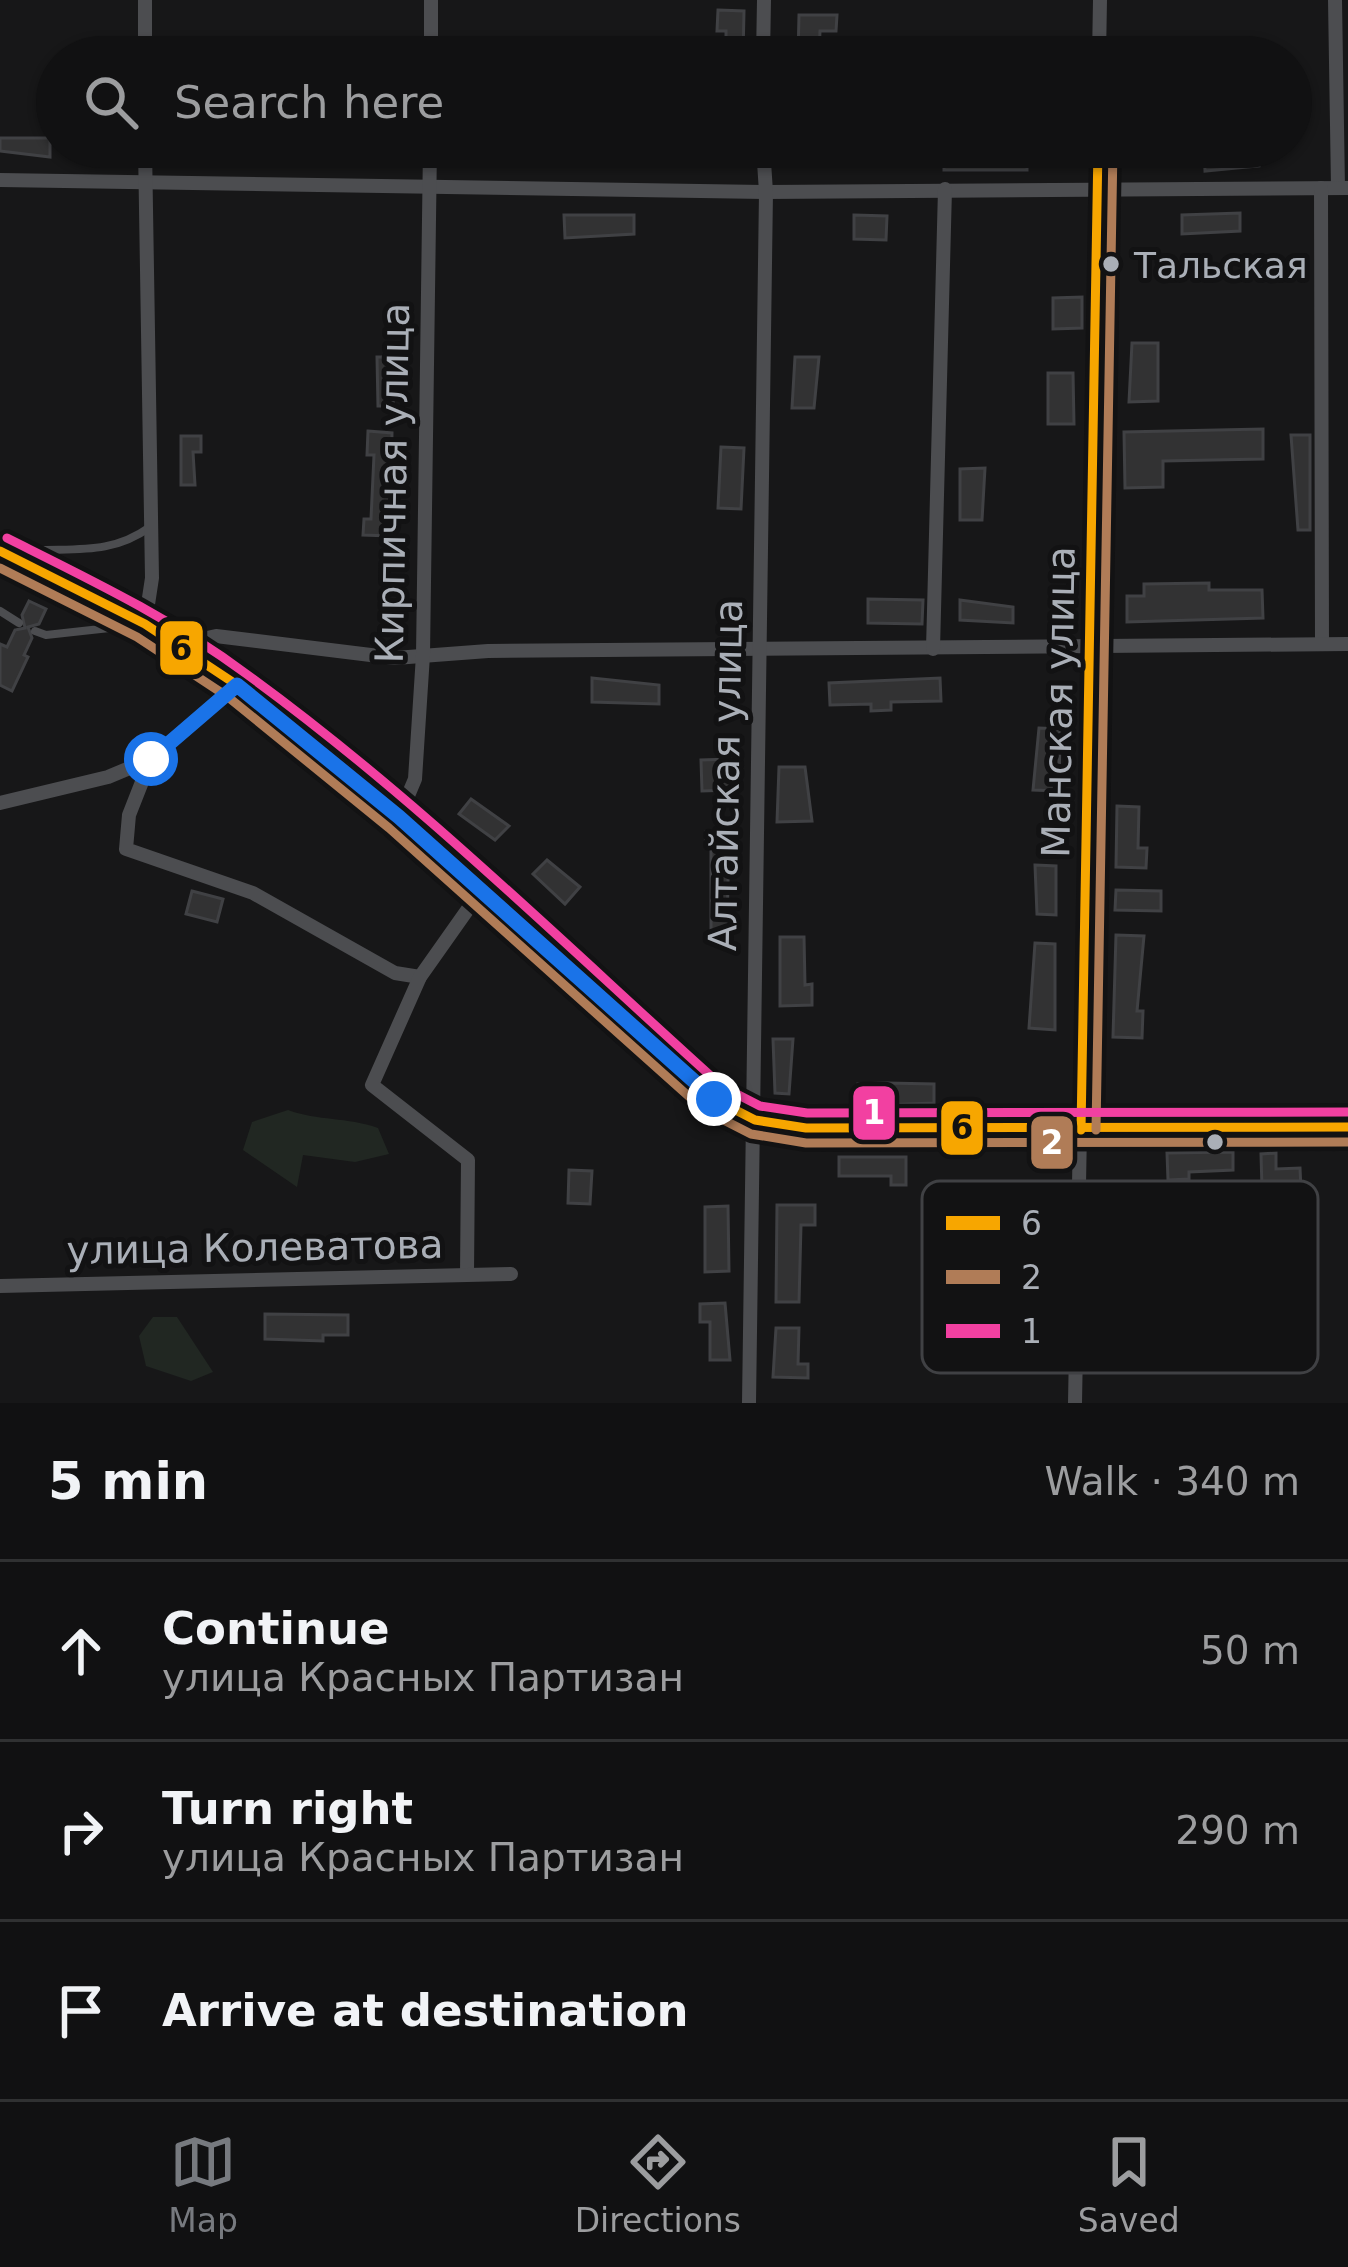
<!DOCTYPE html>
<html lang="en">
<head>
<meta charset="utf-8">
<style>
  body { margin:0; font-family:"DejaVu Sans",sans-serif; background:#1a1a1b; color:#f1f3f6 }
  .stop { position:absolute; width:36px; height:36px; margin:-27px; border:9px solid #1a73e8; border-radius:50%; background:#fff }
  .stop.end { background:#1a73e8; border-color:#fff; box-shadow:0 3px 12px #0008 }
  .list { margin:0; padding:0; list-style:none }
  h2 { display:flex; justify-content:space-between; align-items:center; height:156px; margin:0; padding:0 48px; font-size:51px }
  h2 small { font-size:39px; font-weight:400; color:#9c9d9f }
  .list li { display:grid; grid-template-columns:78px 1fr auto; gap:36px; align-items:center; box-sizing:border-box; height:180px; padding:0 48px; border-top:3px solid #303132 }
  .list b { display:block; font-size:45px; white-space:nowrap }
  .list p { margin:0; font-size:39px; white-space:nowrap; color:#9c9d9f }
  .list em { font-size:39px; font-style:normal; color:#9c9d9f }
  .icon { flex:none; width:66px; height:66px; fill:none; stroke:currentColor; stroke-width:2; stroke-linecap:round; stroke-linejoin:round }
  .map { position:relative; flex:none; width:1348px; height:1403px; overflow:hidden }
  .search { position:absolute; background:#111112; box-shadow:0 3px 9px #0004; left:36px; right:36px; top:36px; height:132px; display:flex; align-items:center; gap:30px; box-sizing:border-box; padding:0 42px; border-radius:66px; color:#9c9d9f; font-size:45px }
  .sheet { height:696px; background:#111112 }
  nav { display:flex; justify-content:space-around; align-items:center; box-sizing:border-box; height:168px; border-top:3px solid #303132; background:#111112; font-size:33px; color:#9c9d9f }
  nav a { display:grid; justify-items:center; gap:6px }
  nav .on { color:#777a7f }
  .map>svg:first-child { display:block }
  .green { fill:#212722 }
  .building { fill:#323233; stroke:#404144; stroke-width:3 }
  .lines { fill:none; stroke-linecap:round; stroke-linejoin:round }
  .lane { stroke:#4c4d50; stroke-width:8 }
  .street { stroke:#4c4d50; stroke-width:14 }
  .secondary { stroke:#4b4c4e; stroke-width:18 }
  .bus-1-casing { stroke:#121213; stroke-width:18 }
  .bus-2-casing { stroke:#121213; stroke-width:18 }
  .bus-3-casing { stroke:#121213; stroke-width:18 }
  .bus-1 { stroke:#f7a600; stroke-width:9 }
  .bus-2 { stroke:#b07c57; stroke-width:9 }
  .bus-3 { stroke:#f240a1; stroke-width:9 }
  .route { stroke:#1a73e8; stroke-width:15 }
  .bus-dot { fill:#aaafb7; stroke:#121213; stroke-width:4.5 }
  .labels { text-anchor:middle; stroke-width:10; stroke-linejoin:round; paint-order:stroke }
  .bus-label { font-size:36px; fill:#aaafb7; stroke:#121213; text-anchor:start }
  .street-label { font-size:39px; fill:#aaafb7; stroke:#121213 }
  .key { fill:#121213; stroke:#404144; stroke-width:3 }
  .key-label { font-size:33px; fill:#aaafb7 }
  .line-badge { stroke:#121213; stroke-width:4.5 }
  .badge-label { font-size:33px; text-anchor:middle; font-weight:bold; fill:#fff }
  .pale-badge-label { font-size:33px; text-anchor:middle; font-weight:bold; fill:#111 }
</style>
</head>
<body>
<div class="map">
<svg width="1348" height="1403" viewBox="0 0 1348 1403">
  <rect width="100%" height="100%" fill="#171718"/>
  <g class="green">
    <path d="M288 1110C318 1121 347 1117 378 1128L389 1154 355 1162 303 1155 297 1187 243 1150 252 1122Z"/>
    <path d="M153 1317H177L213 1372 191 1381 146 1366 139 1336Z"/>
  </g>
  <g class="building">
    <path d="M718 10 744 11 743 57H726V31H717Z"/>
    <path d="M799 15H837L836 31H820L819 57H798Z"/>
    <path d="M0 138H50V157L0 151Z"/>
    <path d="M536 147 633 151 632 166 535 164Z"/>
    <path d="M984 147 1027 152V170H944V149Z"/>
    <path d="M1204 147H1258L1259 166 1205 171Z"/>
    <path d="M1240 213V231L1182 234V215Z"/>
    <path d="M564 215H634V234L565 238Z"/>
    <path d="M854 215 887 216 886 240 854 239Z"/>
    <path d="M1082 297V328L1053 329V298Z"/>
    <path d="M1132 343H1158V401L1129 402Z"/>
    <path d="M377 357H395L393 406H378Z"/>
    <path d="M795 357H819L814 408H792Z"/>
    <path d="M1048 373H1073L1074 424H1048Z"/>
    <path d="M1263 429V459L1163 461V487L1125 488 1124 432Z"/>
    <path d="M368 431 392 433 390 536 363 535 364 519H371L374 455H367Z"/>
    <path d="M1291 435H1310V530H1298Z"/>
    <path d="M181 436H201V452H193L195 485H181Z"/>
    <path d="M721 447 744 448 741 509 718 508Z"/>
    <path d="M985 468 982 520H960V469Z"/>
    <path d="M1209 583V590H1262L1263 618 1127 622V596H1144V584Z"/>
    <path d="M868 599 923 600 922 624 868 623Z"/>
    <path d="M960 600 1013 607V623L960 620Z"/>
    <path d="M29 601 46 609 39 624 28 627 32 638 24 655 28 657 12 691 0 685V644L7 647 15 630 25 628 22 615Z"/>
    <path d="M592 678 659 685V704L592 702Z"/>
    <path d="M940 678 941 701 891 702V710L871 711V704L830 705 829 683Z"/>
    <path d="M1039 728 1060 729 1059 791 1033 790Z"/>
    <path d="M731 759 732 790 702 791 701 760Z"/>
    <path d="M779 767H805L812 821 777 822Z"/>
    <path d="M471 799 509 826 495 840 459 814Z"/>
    <path d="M1117 806 1139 807 1138 848H1147L1146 868 1116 867Z"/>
    <path d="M729 831 727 931H711V847H706V832Z"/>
    <path d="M547 860 580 887 565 904 533 874Z"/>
    <path d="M1035 865 1056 866V915L1037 914Z"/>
    <path d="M1116 890 1161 891V911L1115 910Z"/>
    <path d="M192 891 223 899 217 922 186 914Z"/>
    <path d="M1116 935 1144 936 1137 1011H1143L1142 1038 1113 1037Z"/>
    <path d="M780 937H804L805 985 812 984V1005L780 1006Z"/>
    <path d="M1035 943 1055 944V1030L1029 1028Z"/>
    <path d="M773 1039H793L789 1094 775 1093Z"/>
    <path d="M886 1083 934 1084V1103L858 1106V1084Z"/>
    <path d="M1233 1152V1170L1189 1172V1179L1168 1180 1167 1153Z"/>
    <path d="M1276 1153V1169L1300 1168 1301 1190 1262 1188 1261 1154Z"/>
    <path d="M839 1157H906V1185H891V1176H839Z"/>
    <path d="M569 1170 592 1171 590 1204 568 1203Z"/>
    <path d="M777 1205H815V1225H801L799 1302H776Z"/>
    <path d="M728 1206 729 1271 705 1272V1207Z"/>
    <path d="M725 1303 730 1360H710V1322H700V1304Z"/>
    <path d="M265 1314 348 1315V1335H323V1341L265 1339Z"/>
    <path d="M776 1328H799L798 1364H808V1378L773 1377Z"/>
  </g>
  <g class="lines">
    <g class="lane">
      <path d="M16 552C67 546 107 558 150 527"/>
      <path d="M0 611 19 623"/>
      <path d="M35 631 46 635 137 625"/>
    </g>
    <g class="street">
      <path d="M145 0V57"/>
      <path d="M1335 0 1338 188"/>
      <path d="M431 57V0"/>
      <path d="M763 57 764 0"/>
      <path d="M1099 57 1100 0"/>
      <path d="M0 180 766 192 1348 188"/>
      <path d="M1321 188 1322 644"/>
      <path d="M145 624 152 578 145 147"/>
      <path d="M180 644 216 636 395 658 488 651 1348 644"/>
      <path d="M933 649 945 189"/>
      <path d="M151 759 129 815 126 849 253 893 395 973 420 977"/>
      <path d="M0 803 108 777 151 759 237 685"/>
      <path d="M399 817 415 779 423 655 430 147"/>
      <path d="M467 1274 468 1160 372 1085 420 977 480 892"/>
      <path d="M0 1286 511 1274"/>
      <path d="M749 1403 766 192 763 147"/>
      <path d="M1075 1403 1098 147"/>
    </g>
    <path class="secondary" d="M0 551 145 624 237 685 399 817 714 1099 755 1120 806 1128 1348 1127"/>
    <g class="bus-1-casing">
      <g id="bus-1">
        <path d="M0 551 145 624 237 685 399 817 714 1099 755 1120 806 1128 1348 1127"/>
        <path d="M1081 1130 1098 147"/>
      </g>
    </g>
    <g class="bus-2-casing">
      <g id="bus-2">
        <path d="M0 568 137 637 228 697 389 828 704 1110 751 1134 806 1143 1348 1142"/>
        <path d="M1096 1130 1113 147"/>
      </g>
    </g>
    <g class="bus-3-casing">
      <path id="bus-3" d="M7 538C89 579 171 618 245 673 415 796 567 947 723 1087L760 1106 807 1113 1348 1112"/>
    </g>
    <use href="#bus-1" class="bus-1"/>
    <use href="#bus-2" class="bus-2"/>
    <use href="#bus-3" class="bus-3"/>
  </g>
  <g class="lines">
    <path class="route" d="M151 759 237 685 399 817 714 1099"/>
  </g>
  <g class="bus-dot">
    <circle cx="1111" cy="264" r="10"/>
    <circle cx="1215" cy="1142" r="10"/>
  </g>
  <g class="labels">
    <g class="bus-label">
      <text x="1134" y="278">Тальская</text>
    </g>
    <g class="street-label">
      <text transform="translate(392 483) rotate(-89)" y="14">Кирпичная улица</text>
      <text transform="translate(1058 702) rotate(-89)" y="14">Манская улица</text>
      <text transform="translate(725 775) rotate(-89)" y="14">Алтайская улица</text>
      <text transform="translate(255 1247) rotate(-1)" y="14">улица Колеватова</text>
    </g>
  </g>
  <rect x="922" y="1181" width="396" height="192" rx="18" class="key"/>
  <rect x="946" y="1216" width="54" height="14" fill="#f7a600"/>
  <rect x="946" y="1270" width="54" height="14" fill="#b07c57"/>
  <rect x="946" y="1324" width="54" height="14" fill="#f240a1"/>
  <g class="key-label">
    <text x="1021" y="1235">6</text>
    <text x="1021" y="1289">2</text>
    <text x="1021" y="1343">1</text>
  </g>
  <g class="line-badge">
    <rect x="158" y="619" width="47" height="58" rx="12" fill="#f7a600"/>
    <rect x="851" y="1084" width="46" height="58" rx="12" fill="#f240a1"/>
    <rect x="939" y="1099" width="46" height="58" rx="12" fill="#f7a600"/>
    <rect x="1029" y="1114" width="46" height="57" rx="12" fill="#b07c57"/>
  </g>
  <g class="badge-label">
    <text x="874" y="1124">1</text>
    <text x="1052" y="1154">2</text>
  </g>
  <g class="pale-badge-label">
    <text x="181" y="660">6</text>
    <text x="962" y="1139">6</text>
  </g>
</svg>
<div class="stop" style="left:151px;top:759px"></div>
<div class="stop end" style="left:714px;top:1099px"></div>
<div class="search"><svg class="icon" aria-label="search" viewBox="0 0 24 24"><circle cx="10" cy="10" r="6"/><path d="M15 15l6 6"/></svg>Search here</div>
</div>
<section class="sheet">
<h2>5 min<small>Walk · 340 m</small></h2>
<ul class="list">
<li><svg class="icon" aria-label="ahead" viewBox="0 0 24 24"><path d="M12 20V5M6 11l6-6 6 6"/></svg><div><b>Continue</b><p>улица Красных Партизан</p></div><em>50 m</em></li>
<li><svg class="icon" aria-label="right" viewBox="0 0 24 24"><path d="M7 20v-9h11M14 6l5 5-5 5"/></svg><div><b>Turn right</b><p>улица Красных Партизан</p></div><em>290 m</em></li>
<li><svg class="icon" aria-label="arrive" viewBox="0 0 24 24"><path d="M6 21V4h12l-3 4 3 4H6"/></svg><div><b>Arrive at destination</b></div></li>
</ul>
</section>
<nav>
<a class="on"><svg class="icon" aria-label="map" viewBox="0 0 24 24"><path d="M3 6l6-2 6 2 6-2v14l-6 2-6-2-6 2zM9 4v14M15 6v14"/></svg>Map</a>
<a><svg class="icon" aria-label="directions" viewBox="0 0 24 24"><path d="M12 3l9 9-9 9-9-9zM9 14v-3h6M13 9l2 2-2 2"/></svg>Directions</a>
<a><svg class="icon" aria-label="saved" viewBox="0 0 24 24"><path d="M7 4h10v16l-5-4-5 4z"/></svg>Saved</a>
</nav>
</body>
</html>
